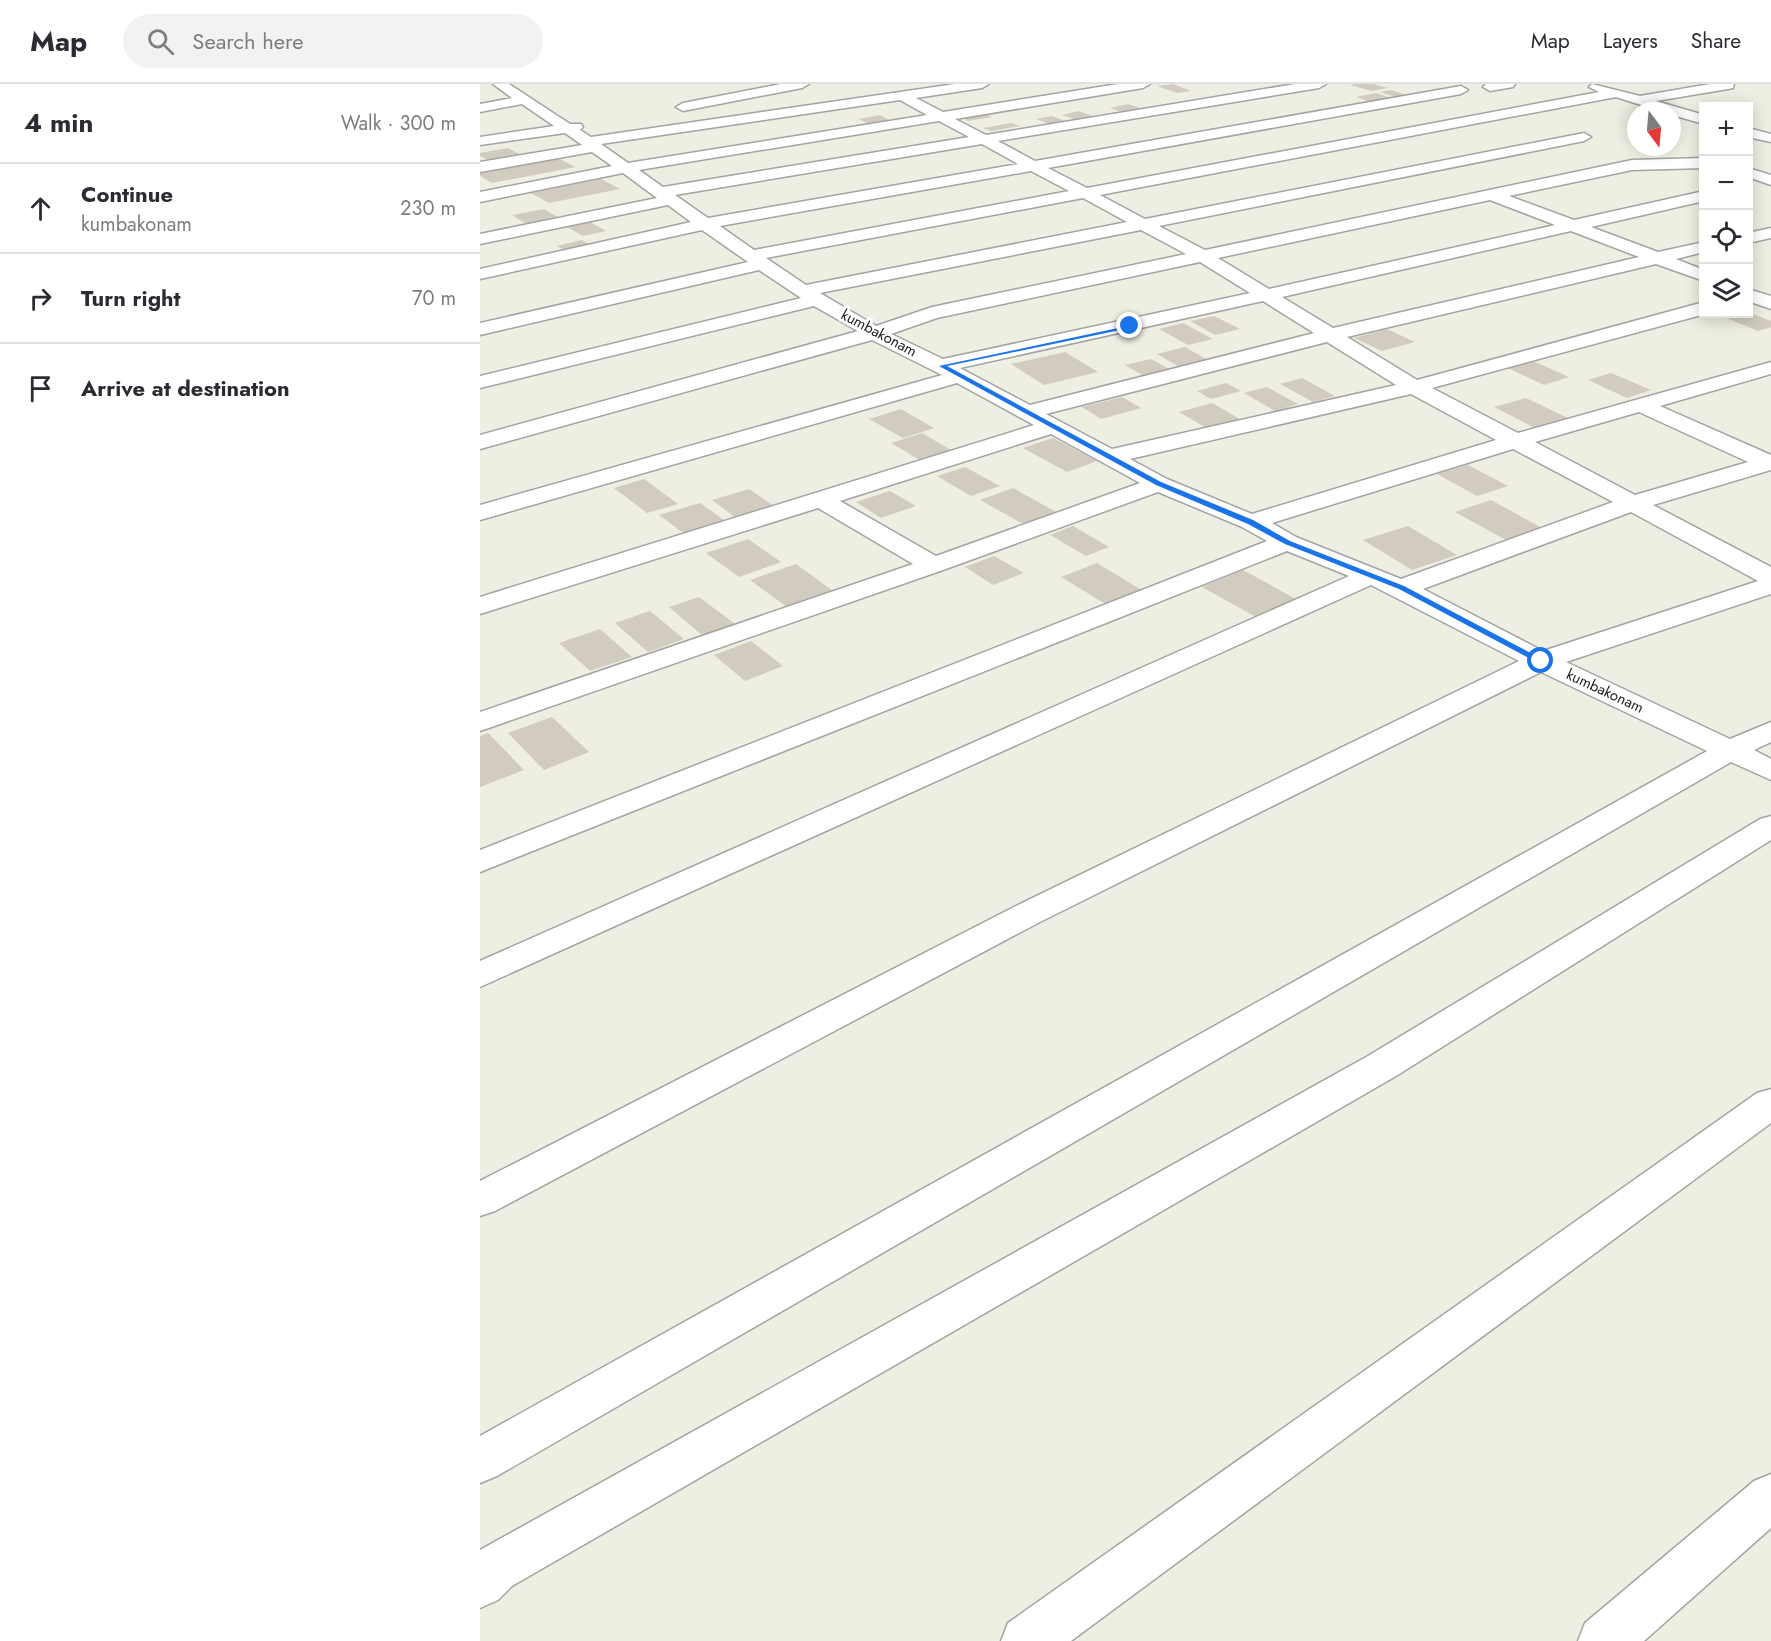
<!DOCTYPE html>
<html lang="en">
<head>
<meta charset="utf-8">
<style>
  body { margin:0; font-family:Jost,sans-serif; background:#f2f2f3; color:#2b2b33 }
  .controls { position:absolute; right:18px; top:18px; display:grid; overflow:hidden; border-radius:0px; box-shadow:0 3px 15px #0003 }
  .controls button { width:54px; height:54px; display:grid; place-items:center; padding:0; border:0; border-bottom:2px solid #e1e1e2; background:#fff; color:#2b2b33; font:30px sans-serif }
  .compass { position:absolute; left:1147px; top:18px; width:54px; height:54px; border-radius:50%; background:#fff; box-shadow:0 3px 15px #0003; rotate:164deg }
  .stop { position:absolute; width:18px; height:18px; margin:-14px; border:4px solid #1a73e8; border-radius:50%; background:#fff }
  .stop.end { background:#1a73e8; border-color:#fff; box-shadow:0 2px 6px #0008 }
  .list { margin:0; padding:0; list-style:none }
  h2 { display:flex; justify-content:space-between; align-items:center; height:78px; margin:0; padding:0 24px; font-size:26px }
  h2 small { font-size:20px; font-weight:400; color:#7c7c81 }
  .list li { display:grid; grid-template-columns:39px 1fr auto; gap:18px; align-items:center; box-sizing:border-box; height:90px; padding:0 24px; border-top:2px solid #e1e1e2 }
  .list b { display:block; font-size:22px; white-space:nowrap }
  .list p { margin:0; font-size:20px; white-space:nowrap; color:#7c7c81 }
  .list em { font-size:20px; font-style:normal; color:#7c7c81 }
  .icon { flex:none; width:33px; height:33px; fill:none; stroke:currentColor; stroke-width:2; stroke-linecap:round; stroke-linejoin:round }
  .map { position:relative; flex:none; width:1291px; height:1557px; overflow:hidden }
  header { display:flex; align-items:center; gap:36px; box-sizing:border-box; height:84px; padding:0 30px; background:#fff; border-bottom:2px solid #e1e1e2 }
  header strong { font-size:28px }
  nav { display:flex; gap:33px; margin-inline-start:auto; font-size:21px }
  .search { width:420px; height:54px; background:#f2f2f3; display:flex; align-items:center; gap:15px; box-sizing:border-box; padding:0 21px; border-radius:33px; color:#7c7c81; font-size:22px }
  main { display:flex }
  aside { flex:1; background:#fff }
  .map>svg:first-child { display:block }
  .building { fill:#d1ccbf }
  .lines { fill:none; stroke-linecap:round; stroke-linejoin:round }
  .minor-casing { stroke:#a3a3a3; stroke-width:3 }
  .minor { fill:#fff; fill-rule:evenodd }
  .route { fill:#1a73e8 }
  .labels { text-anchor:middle; stroke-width:6; stroke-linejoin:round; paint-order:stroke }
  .far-street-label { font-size:15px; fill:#1c1c1c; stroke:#fff }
</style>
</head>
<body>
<header>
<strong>Map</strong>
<div class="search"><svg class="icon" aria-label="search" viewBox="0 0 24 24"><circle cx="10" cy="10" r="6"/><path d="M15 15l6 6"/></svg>Search here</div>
<nav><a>Map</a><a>Layers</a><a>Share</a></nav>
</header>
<main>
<aside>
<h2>4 min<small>Walk · 300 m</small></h2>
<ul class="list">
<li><svg class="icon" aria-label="ahead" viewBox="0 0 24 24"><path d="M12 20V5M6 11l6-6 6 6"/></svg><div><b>Continue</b><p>kumbakonam</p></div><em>230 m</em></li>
<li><svg class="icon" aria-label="right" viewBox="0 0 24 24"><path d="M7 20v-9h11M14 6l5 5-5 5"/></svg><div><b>Turn right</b></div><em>70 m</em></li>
<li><svg class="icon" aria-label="arrive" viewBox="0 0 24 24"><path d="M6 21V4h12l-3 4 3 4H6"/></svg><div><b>Arrive at destination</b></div></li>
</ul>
</aside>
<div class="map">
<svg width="1291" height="1557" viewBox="0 0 1291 1557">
  <rect width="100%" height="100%" fill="#eeeee2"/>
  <g class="building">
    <path d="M693 0 711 7 697 9 677 2Z"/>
    <path d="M875 0H894L908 4 891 7 870 1Z"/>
    <path d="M911 6 930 12 918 14 900 8Z"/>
    <path d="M896 9 917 16 896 20 876 13Z"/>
    <path d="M648 20 666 26 648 30 630 24Z"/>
    <path d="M599 27 618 34 600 37 582 31Z"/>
    <path d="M504 29 512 33 488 37 480 33Z"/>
    <path d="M400 31 414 39 393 42 379 35Z"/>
    <path d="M572 32 588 38 572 41 556 35Z"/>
    <path d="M531 39 540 42 511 47 503 44Z"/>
    <path d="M28 64 45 73 14 79 0 72V69Z"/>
    <path d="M78 74 96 83 12 99 0 92V88Z"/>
    <path d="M121 95 140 105 69 119 51 109Z"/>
    <path d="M64 125 81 135 48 141 32 131Z"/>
    <path d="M110 138 126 147 103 152 87 143Z"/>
    <path d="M102 156 113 163 88 168 77 162Z"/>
    <path d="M1268 228 1291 237V243L1278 247 1244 233Z"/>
    <path d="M734 232 760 245 735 251 710 237Z"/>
    <path d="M703 239 733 255 708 261 679 245Z"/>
    <path d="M907 245 935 258 902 267 874 254Z"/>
    <path d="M705 263 733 279 705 286 677 270Z"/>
    <path d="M585 268 618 288 564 301 531 280Z"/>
    <path d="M671 275 693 287 666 293 645 281Z"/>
    <path d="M1053 277 1089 293 1064 301 1028 284Z"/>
    <path d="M1131 289 1171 306 1147 314 1108 296Z"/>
    <path d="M822 294 855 312 833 318 800 300Z"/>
    <path d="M746 299 761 307 731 315 717 307Z"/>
    <path d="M787 303 818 320 795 327 764 309Z"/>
    <path d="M642 313 661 324 621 335 602 323Z"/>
    <path d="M1046 314 1090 335 1057 345 1014 323Z"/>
    <path d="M732 319 763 337 730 346 699 328Z"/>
    <path d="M421 325 454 344 423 354 389 335Z"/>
    <path d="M442 349 476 369 445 379 411 359Z"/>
    <path d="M573 354 617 377 587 388 543 364Z"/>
    <path d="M988 381 1028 402 997 412 957 390Z"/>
    <path d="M485 383 520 402 491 412 457 392Z"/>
    <path d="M164 395 198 420 167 429 134 404Z"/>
    <path d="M533 404 578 429 545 441 500 416Z"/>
    <path d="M269 405 294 422 256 434 232 416Z"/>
    <path d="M410 407 436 422 401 434 376 418Z"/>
    <path d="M1011 416 1062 444 1026 456 975 428Z"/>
    <path d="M220 419 247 438 206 451 179 431Z"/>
    <path d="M593 442 629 463 606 472 570 451Z"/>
    <path d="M928 442 977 471 932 486 883 456Z"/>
    <path d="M268 455 301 478 259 493 226 469Z"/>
    <path d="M514 472 544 489 513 501 485 483Z"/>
    <path d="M617 479 665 508 629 522 581 493Z"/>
    <path d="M316 480 353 507 307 523 270 496Z"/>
    <path d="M763 486 816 515 776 533 722 503Z"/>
    <path d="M219 513 255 540 223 552 189 523Z"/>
    <path d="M170 527 204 555 168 568 135 539Z"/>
    <path d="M120 545 152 573 110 587 79 559Z"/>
    <path d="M271 557 303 582 265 597 234 571Z"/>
    <path d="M72 633 109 668 64 686 28 649Z"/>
    <path d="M8 649 44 686 0 703V652Z"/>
  </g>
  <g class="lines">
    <g class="minor-casing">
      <g id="minor">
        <path d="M13 0H29L90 40H101L103 43 100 46 111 53 475 0H509L502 4 436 14 463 28 638 0H670L663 4 475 35 506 51 815 0H846L839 4 518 57 555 77 981 2 988 6 981 10 568 84 607 104 1119 8 1109 3 1112 0 1160 12 1230 0H1254L1253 4 1248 5 1176 17 1224 31V40L1192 31V27H1180L1136 13 620 111 665 135 1104 49 1111 53 1104 57 679 142 725 166 1152 76 1224 74V84L1152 86 1029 112 1094 136 1224 107V117L1111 143 1178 168 1224 158V168L1196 175 1224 186V197L1176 180 867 253 937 296 1224 218 1225 230 952 304 1038 349 1291 278V290L1180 322 1291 371V386L1173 421 1291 483V510L1086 578 1250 655 1291 638V658L1274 666 1291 675V696L1251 678 17 1392 0 1399V1352L1227 667 1061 588 558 839 15 1127 0 1132V1097L534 823 1039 577 891 501 0 903V877L869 492 807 467 0 788V766L787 457 762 443 678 408 463 486 0 647V628L433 480 338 424 0 530V513L554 341 477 299 0 436V421L462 291 392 256 0 365V351L378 247 334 222 0 304V292L321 214 279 186 0 251V239L268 178 222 146 0 195V185L211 138 188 121 0 160V150L177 114 143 89 0 118V108L132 82 112 68 0 88V78L102 61 85 49 0 61V53L74 42 42 20 0 28V20L32 14ZM420 16 447 31 148 79 121 60ZM459 37 489 53 183 103 159 86ZM502 60 538 80 228 134 195 111ZM551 87 589 107 274 166 240 142ZM603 114 647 138 326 201 286 174ZM1010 116 1075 141 789 205 738 174ZM661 146 706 170 452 223 396 242 340 209ZM1091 147 1159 173 853 244 802 213ZM720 178 770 209 463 275 411 250 457 234ZM783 217 834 249 550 321 480 284ZM847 258 916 301 632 365 566 330ZM931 310 1016 356 772 430 687 395 650 375ZM1159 328 1268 378 1155 411 1055 358ZM571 350 660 399 456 472 360 417ZM1033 365 1133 418 921 495 816 453 792 439ZM1151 428 1278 497 1063 567 943 505Z"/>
        <path d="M301 0H329L322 4 203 27 196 23 203 19Z"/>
        <path d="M1006 0H1035L1033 3 1010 7 1003 3Z"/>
        <path d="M1268 44 1291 50V58L1268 53Z"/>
        <path d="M1268 84 1291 91V101L1268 93Z"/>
        <path d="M1291 144V154L1268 159V149Z"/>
        <path d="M1268 205 1291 212V225L1268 217Z"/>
        <path d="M1291 732V756L916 992 32 1502 18 1516 0 1524V1466L888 972 1280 735Z"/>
        <path d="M1291 1005V1039L591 1557H521L528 1539 1277 1009Z"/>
        <path d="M1291 1390V1444L1164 1557H1098L1105 1539 1274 1397Z"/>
      </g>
    </g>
    <use href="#minor" class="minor"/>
  </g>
  <path class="route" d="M652 241 650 244 467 282 681 398 773 436 810 457 924 502 1064 576V579H1058L919 505 805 460 768 440 676 401 459 282Z"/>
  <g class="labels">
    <g class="far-street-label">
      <text transform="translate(399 249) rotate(28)" y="5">kumbakonam</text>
      <text transform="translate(1125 607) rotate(25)" y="5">kumbakonam</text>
    </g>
  </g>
</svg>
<div class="controls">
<button>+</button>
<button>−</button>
<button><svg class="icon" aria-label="locate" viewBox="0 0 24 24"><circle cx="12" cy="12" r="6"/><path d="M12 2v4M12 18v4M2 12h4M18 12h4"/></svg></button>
<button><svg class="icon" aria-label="layers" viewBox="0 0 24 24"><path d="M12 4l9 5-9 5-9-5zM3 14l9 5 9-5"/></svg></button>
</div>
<svg class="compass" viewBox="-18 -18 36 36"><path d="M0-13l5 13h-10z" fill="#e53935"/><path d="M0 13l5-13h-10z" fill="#7c7c81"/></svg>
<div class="stop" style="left:1061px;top:577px"></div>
<div class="stop end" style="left:650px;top:242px"></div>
</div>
</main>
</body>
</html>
